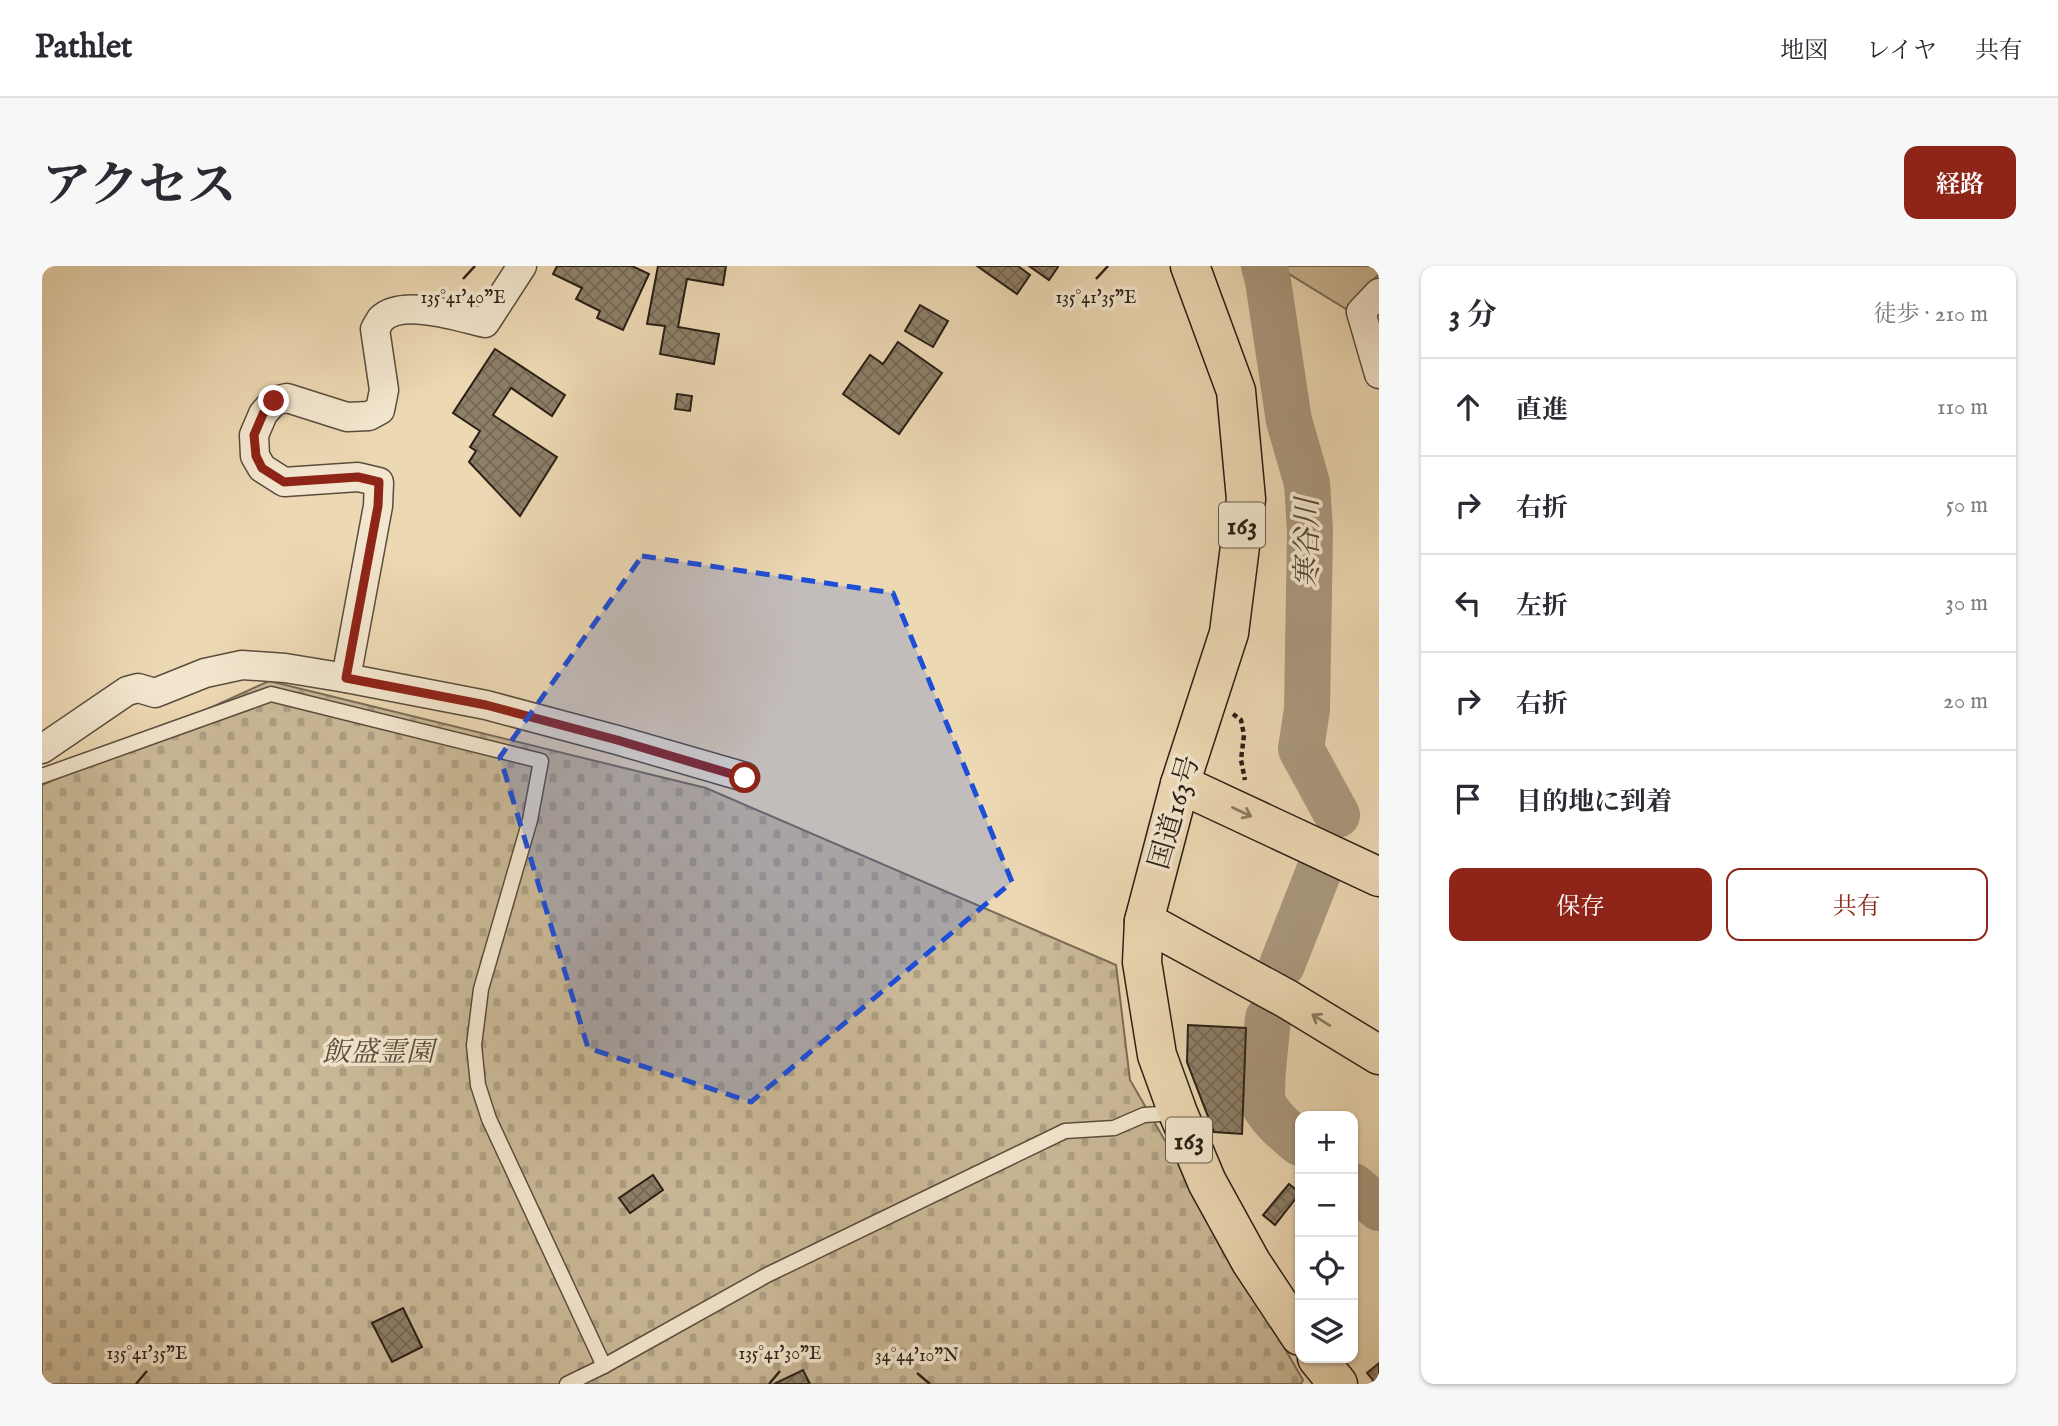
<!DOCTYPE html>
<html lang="ja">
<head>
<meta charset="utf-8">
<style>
  body { margin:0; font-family:"IM FELL English","Noto Serif JP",serif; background:#f7f7f7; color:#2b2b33 }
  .controls { position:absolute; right:21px; bottom:21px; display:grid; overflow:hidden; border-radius:14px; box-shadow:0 2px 5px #0004 }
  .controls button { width:63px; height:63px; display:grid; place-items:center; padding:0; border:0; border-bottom:2px solid #e1e1e2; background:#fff; color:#2b2b33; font:35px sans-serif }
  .stop { position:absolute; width:21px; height:21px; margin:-16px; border:5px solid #8f2418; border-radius:50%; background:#fff }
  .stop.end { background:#8f2418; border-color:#fff; box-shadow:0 2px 7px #0008 }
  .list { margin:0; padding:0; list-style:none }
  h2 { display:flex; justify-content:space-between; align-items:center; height:91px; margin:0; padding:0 28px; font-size:30px }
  h2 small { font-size:23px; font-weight:400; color:#7c7c81 }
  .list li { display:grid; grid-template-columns:46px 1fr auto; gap:21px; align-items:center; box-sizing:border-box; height:98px; padding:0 28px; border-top:2px solid #e1e1e2 }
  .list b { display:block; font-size:26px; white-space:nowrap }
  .list em { font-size:23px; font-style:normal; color:#7c7c81 }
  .actions { display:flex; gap:14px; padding:21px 28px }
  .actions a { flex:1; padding:16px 0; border:2px solid #8f2418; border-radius:14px; text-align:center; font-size:24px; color:#8f2418 }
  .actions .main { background:#8f2418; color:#fff }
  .icon { flex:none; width:38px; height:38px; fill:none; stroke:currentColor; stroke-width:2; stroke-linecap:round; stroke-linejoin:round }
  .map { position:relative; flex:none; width:1337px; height:1118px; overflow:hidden; border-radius:14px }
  header { display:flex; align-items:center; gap:42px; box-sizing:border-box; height:98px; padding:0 35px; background:#fff; border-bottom:2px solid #e1e1e2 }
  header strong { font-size:33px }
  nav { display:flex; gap:38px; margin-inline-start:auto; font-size:24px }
  .intro { display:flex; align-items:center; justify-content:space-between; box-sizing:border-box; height:168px; padding:0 42px }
  h1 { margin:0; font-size:49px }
  .button { padding:18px 32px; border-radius:14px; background:#8f2418; color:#fff; font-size:24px; font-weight:700 }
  main { display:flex; gap:42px; padding:0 42px }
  aside { flex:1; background:#fff; border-radius:14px; box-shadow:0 2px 5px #0004 }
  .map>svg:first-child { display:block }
  .green { fill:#cbb998; stroke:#7a6c57; stroke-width:2 }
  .cemetery { fill:url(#cemetery-stones); stroke:#7a6c57; stroke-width:2 }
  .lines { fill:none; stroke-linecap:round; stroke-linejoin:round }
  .river { stroke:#aa997e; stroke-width:46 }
  .building { fill:url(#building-cross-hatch); stroke:#291f16; stroke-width:2 }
  .lane-casing { stroke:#5a4d3d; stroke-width:17 }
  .street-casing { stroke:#5a4d3d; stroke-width:31 }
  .highway-casing { stroke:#291f16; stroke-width:41 }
  .path { stroke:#291f16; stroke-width:4.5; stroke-dasharray:5 3.5; stroke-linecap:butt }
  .lane { stroke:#f3e6ce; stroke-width:14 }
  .street { stroke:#f3e6ce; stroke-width:28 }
  .highway { stroke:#ecd8b3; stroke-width:38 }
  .oneway { stroke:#8a7c64 }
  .route { stroke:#8f2418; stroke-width:9 }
  .marked { fill:#1d4ed8; fill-opacity:0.2; stroke:#1d4ed8; stroke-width:5; stroke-dasharray:14 9; stroke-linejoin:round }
  .ticks { fill:none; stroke:#291f16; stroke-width:2.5 }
  .labels { text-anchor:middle; stroke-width:7; stroke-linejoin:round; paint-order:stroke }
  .shield { fill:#f3e6ce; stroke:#665b4d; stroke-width:2 }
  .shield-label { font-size:26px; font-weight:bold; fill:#291f16 }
  .street-label { font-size:28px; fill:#291f16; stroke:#f3e6ce }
  .park-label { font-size:28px; font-style:italic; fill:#5a4d3d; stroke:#f3e6ce }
  .water-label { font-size:30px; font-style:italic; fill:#564a3a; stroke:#f3e6ce }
  .ticks-label { font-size:18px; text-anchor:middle; fill:#291f16; stroke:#f3e6ce; stroke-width:7; stroke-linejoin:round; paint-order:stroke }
</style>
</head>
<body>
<header>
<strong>Pathlet</strong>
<nav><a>地図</a><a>レイヤ</a><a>共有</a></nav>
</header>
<div class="intro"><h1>アクセス</h1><a class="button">経路</a></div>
<main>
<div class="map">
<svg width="1337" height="1118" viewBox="0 0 1337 1118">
  <defs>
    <pattern id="cemetery-stones" width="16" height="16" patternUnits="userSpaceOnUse" patternTransform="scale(1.75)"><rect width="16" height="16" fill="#cbb998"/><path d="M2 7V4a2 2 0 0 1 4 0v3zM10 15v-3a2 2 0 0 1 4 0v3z" fill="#ae9f82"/></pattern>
    <pattern id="building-cross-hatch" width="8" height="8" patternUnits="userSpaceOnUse" patternTransform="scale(1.75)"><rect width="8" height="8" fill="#8e7f68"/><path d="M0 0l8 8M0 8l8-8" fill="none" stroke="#746755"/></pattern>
  </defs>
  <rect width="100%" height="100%" fill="#ecd8b3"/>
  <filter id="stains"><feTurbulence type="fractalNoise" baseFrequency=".00286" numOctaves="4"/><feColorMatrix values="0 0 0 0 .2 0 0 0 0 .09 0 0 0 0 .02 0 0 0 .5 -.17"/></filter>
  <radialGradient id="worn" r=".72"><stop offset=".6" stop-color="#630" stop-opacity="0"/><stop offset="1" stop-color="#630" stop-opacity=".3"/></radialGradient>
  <path class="green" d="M1234 0H1337V8L1304 43Z"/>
  <path class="cemetery" d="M227 415 664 522 1074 699 1088 814 1261 1114 1259 1118H0V519Z"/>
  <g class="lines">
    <g class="river">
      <path d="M1222 0 1226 15 1247 155 1265 217 1268 265 1265 443 1259 483 1295 549"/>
      <path d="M1240 699 1279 600"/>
      <path d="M1226 752C1225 771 1216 826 1223 841 1232 856 1245 866 1258 877"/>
      <path d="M1311 920 1337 942"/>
    </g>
  </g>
  <g class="building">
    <path d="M515 0H590L607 8 581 64 555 52 558 45 534 33 540 22 511 8Z"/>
    <path d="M616 0H684L681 19 645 13 636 61 677 68 672 98 618 88 623 60 605 58Z"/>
    <path d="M935 0H976L988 9 975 28Z"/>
    <path d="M987 0H1016V1L1007 14Z"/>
    <path d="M878 39 906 55 891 81 863 65Z"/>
    <path d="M856 76 900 107 857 168 801 128 828 89 841 98Z"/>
    <path d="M453 83 523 129 510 150 469 122 451 149 515 191 478 250 427 196 434 185 428 181 438 165 411 147Z"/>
    <path d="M635 128 650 130 648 145 633 143Z"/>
    <path d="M1146 759 1204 762 1200 868 1172 866 1145 796Z"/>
    <path d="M611 909 621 924 588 947 577 932Z"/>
    <path d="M1247 918 1258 927 1233 959 1221 949Z"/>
    <path d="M361 1042 380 1081 350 1096 330 1057Z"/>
    <path d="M1337 1097V1118H1334L1325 1107Z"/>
    <path d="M761 1104 768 1118H732Z"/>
  </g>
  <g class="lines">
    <g class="lane-casing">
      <g id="lane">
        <path d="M0 510 229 428 499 495 488 554 439 723 432 779 436 819 447 853 562 1100"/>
        <path d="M525 1118 562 1100 725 1009 1023 865 1072 862 1102 849 1135 847"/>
      </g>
    </g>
    <g class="street-casing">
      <g id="street">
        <path d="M1337 27 1319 46 1337 108"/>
        <path d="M304 412 336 240 337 216 316 211 242 216 220 202 213 190 212 169 221 148 232 135 245 132 305 151 327 150 338 144 342 124 333 63C335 60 337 56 339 53 360 32 418 51 443 57L480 0"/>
        <path d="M0 483 85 425 96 422 113 427 163 407 200 399 243 402 304 412 444 439 575 474 703 511"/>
      </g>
    </g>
    <g class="highway-casing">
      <g id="highway">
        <path d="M1148 0 1194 125 1204 233 1187 367 1138 518 1102 655 1100 696 1115 789 1136 847 1165 916 1209 996 1258 1070"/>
        <path d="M1138 518 1337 611"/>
        <path d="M1102 655 1245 733 1337 789"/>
        <path d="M1275 1092 1296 1118"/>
      </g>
    </g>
    <path class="path" d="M1191 448 1199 454 1202 469 1199 494 1203 514"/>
    <use href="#lane" class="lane"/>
    <use href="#street" class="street"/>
    <use href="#highway" class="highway"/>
  </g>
  <defs><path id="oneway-shaft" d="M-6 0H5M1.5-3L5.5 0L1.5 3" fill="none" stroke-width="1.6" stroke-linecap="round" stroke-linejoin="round" transform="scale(1.75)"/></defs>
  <g class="oneway">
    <use href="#oneway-shaft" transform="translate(1200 546) rotate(25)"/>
    <use href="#oneway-shaft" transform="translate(1279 754) rotate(-148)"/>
  </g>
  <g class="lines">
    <path class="route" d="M232 135 221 148 212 169 214 190 220 202 242 216 316 211 337 216 336 240 304 412 444 439 575 474 703 512"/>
  </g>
  <path class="marked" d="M600 290 851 327 970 616 709 836 546 782 458 491Z"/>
  <path class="ticks" d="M421 13 433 0M1054 13 1066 0M875 1107 888 1118M94 1118 105 1105M727 1118 738 1105"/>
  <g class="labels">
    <g class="shield">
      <rect x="1177" y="236.5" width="46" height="45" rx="5"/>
      <rect x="1124" y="851.5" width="46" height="45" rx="5"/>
    </g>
    <g class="shield-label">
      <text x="1200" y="268">163</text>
      <text x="1147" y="883">163</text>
    </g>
    <g class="street-label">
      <text transform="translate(1131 546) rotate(-74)" y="10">国道163号</text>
    </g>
    <g class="park-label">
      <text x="336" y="795">飯盛霊園</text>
    </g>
    <g class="water-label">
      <text transform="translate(1265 277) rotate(-90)" y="10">寒谷川</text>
    </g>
  </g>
  <g class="ticks-label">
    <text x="421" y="37">135°41'40"E</text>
    <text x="1054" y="37">135°41'35"E</text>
    <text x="105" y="1093">135°41'35"E</text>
    <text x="738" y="1093">135°41'30"E</text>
    <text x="875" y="1095">34°44'10"N</text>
  </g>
  <rect width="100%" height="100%" filter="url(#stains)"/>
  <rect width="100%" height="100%" fill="url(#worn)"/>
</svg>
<div class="controls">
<button>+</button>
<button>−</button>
<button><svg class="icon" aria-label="locate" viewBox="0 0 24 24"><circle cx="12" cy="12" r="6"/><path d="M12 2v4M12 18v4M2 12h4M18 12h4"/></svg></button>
<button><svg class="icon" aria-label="layers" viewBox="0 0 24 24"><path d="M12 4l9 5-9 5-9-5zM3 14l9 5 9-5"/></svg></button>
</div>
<div class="stop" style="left:703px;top:512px"></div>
<div class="stop end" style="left:232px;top:135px"></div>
</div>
<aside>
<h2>3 分<small>徒歩 · 210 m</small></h2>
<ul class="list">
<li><svg class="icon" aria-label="ahead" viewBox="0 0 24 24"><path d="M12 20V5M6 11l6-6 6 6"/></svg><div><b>直進</b></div><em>110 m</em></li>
<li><svg class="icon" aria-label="right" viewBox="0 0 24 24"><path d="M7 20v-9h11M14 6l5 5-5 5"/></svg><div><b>右折</b></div><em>50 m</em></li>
<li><svg class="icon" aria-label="left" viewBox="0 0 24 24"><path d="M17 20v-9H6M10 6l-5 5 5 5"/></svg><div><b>左折</b></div><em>30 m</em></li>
<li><svg class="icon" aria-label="right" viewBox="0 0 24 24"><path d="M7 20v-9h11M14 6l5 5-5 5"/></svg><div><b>右折</b></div><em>20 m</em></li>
<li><svg class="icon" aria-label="arrive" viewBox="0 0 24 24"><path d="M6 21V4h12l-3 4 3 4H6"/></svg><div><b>目的地に到着</b></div></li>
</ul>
<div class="actions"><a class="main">保存</a><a>共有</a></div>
</aside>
</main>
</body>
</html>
